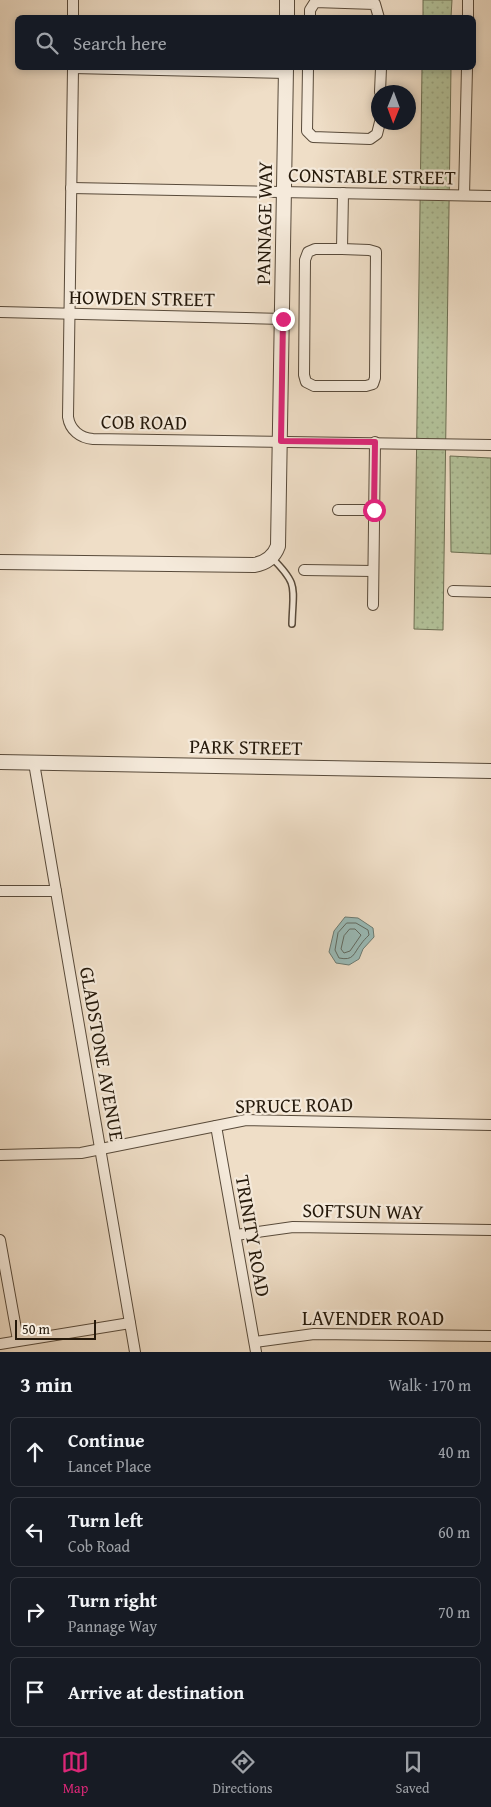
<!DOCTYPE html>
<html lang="en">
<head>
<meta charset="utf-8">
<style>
  body { margin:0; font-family:"Gentium Book Plus",serif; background:#242831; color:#f1f3f6 }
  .compass { position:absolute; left:371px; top:85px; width:45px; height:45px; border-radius:50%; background:#171b24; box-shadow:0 2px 8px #0003; rotate:181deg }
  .scale { position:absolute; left:15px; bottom:12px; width:81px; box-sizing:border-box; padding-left:5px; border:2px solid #25190b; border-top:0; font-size:14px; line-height:18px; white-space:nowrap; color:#25190b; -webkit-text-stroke:4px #f5eadb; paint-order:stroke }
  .stop { position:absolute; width:15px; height:15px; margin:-11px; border:4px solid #db2777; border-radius:50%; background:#fff }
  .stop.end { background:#db2777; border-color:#fff; box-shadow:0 1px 5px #0008 }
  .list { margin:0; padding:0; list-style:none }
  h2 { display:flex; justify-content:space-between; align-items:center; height:65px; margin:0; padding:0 20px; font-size:21px }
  h2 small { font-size:16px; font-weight:400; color:#9ea1a6 }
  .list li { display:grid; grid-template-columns:32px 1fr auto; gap:15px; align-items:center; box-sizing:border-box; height:70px; margin:0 10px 10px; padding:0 10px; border:1px solid #363941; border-radius:8px }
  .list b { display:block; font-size:19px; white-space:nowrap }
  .list p { margin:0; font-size:16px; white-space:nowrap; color:#9ea1a6 }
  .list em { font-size:16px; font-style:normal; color:#9ea1a6 }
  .icon { flex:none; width:28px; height:28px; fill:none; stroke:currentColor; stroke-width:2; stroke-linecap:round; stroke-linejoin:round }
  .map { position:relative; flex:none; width:491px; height:1352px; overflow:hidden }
  .search { position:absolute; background:#171b24; box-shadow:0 2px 8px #0003; left:15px; right:15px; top:15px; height:55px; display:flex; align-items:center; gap:12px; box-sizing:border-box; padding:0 18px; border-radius:8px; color:#9ea1a6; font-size:19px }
  .sheet { height:385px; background:#171b24 }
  nav { display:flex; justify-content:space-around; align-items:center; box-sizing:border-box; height:70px; border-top:1px solid #363941; background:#171b24; font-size:14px; color:#9ea1a6 }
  nav a { display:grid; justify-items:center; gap:2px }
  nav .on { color:#db2777 }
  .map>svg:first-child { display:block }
  .park { fill:url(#park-dots); stroke:#6c6e52 }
  .water { fill:#9abcb9; stroke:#6b7b73 }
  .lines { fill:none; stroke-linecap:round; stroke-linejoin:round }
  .shore { stroke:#606a62; stroke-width:1 }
  .service-casing { stroke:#584a3a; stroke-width:8 }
  .minor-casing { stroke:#584a3a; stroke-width:12 }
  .tertiary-casing { stroke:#584a3a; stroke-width:16 }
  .service { stroke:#f5eadb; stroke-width:5 }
  .minor { stroke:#f5eadb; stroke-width:10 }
  .tertiary { stroke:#f5eadb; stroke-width:14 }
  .route { stroke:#db2777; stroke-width:6 }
  .labels { text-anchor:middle; stroke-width:4.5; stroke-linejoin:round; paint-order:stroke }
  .street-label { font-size:20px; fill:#25190b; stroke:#f5eadb }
</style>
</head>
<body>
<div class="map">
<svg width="491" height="1352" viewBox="0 0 491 1352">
  <defs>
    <pattern id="park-dots" width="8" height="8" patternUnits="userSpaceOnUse" patternTransform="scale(1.25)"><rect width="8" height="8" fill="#b3c29a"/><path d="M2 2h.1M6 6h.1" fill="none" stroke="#9aa683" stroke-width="1.8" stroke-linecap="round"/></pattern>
  </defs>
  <rect width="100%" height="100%" fill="#efdec7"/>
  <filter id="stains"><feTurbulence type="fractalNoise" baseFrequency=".004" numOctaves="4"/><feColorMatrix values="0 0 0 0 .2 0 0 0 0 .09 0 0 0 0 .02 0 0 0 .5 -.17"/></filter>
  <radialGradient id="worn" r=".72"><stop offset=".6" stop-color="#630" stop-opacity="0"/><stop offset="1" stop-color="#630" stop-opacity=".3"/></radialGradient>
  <g class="park">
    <path d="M423 0H452L451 17H423Z"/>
    <path d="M422 68H451L443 630 414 629Z"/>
    <path d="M450 456 491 458V554L451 552Z"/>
  </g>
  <path class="water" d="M345 917 358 918 373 928 374 937 363 949 359 959 349 965 336 963 329 952 334 931Z"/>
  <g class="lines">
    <g class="shore">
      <path d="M347 923H356L368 930 369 935C366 938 363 941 361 944 353 954 354 961 339 958L335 950 338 933Z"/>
      <path d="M350 929H355L361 935 350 951 344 953 341 949 344 936Z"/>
    </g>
    <g class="service-casing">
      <path id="service" d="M272 558C299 585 293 587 292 624"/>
    </g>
    <g class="minor-casing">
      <g id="minor">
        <path d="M73 18V0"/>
        <path d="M310 18V10L315 2 375 4 379 18"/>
        <path d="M468 18V0"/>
        <path d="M73 68 68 417C70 430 80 438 93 439L491 445"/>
        <path d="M73 68 286 73"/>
        <path d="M308 68 307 131 313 137 370 139 377 134 380 122"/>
        <path d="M380 92 381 68"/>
        <path d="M71 188 491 196"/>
        <path d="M464 195 467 68"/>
        <path d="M342 249 369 250 376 252 375 378 373 384 366 386H314L306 382 304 375 305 260 308 252 315 249H342L343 193"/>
        <path d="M0 312 283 319"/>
        <path d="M338 510H374"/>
        <path d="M304 570 373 571"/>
        <path d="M453 591 491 592"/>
        <path d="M373 605 375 442"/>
        <path d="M34 763 135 1352"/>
        <path d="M0 891H56"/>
        <path d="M216 1126 256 1352"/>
        <path d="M0 1155 81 1153 246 1120 491 1125"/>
        <path d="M236 1235 293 1227 491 1230"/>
        <path d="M0 1240 18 1340"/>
        <path d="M255 1342 314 1334 491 1336"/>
        <path d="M0 1344 130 1323"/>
      </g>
    </g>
    <g class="tertiary-casing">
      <g id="tertiary">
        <path d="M287 18V0"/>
        <path d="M0 562 254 565C266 563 274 557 278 546L286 68"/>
        <path d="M0 762 491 771"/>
      </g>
    </g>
    <use href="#service" class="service"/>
    <use href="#minor" class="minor"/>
    <use href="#tertiary" class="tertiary"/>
  </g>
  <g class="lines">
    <path class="route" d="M283 319 281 441 375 442 374 510"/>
  </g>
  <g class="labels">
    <g class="street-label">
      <text transform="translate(372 176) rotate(1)" y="7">CONSTABLE STREET</text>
      <text transform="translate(264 223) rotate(-89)" y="7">PANNAGE WAY</text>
      <text transform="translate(142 298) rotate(1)" y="7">HOWDEN STREET</text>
      <text transform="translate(144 422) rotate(1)" y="7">COB ROAD</text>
      <text transform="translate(246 747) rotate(1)" y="7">PARK STREET</text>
      <text transform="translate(102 1054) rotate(80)" y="7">GLADSTONE AVENUE</text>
      <text transform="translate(294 1105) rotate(-1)" y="7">SPRUCE ROAD</text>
      <text transform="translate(363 1211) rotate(1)" y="7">SOFTSUN WAY</text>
      <text transform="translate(253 1236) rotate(80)" y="7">TRINITY ROAD</text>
      <text x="373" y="1325">LAVENDER ROAD</text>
    </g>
  </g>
  <rect width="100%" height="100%" filter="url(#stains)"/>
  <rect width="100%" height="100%" fill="url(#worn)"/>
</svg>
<svg class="compass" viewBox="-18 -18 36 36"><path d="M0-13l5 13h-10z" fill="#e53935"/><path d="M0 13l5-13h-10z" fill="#9ea1a6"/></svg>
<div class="scale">50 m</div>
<div class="stop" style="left:374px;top:510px"></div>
<div class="stop end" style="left:283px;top:319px"></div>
<div class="search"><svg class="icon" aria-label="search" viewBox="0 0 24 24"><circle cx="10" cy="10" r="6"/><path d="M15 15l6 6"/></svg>Search here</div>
</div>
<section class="sheet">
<h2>3 min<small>Walk · 170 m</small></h2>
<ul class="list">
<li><svg class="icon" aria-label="ahead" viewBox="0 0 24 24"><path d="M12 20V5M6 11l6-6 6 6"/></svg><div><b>Continue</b><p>Lancet Place</p></div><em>40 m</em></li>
<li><svg class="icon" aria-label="left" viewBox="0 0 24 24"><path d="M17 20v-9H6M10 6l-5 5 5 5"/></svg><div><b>Turn left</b><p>Cob Road</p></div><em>60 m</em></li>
<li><svg class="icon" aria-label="right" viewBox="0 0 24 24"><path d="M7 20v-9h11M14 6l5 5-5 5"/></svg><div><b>Turn right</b><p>Pannage Way</p></div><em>70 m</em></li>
<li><svg class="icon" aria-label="arrive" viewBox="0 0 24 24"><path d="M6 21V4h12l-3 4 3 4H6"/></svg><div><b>Arrive at destination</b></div></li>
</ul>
</section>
<nav>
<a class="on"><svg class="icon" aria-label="map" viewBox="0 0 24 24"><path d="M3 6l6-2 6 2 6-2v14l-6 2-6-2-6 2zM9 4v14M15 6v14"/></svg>Map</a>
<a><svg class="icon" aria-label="directions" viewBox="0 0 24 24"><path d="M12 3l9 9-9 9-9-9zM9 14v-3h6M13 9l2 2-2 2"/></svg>Directions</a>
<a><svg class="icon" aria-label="saved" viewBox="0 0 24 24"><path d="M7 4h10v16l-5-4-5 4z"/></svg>Saved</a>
</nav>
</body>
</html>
